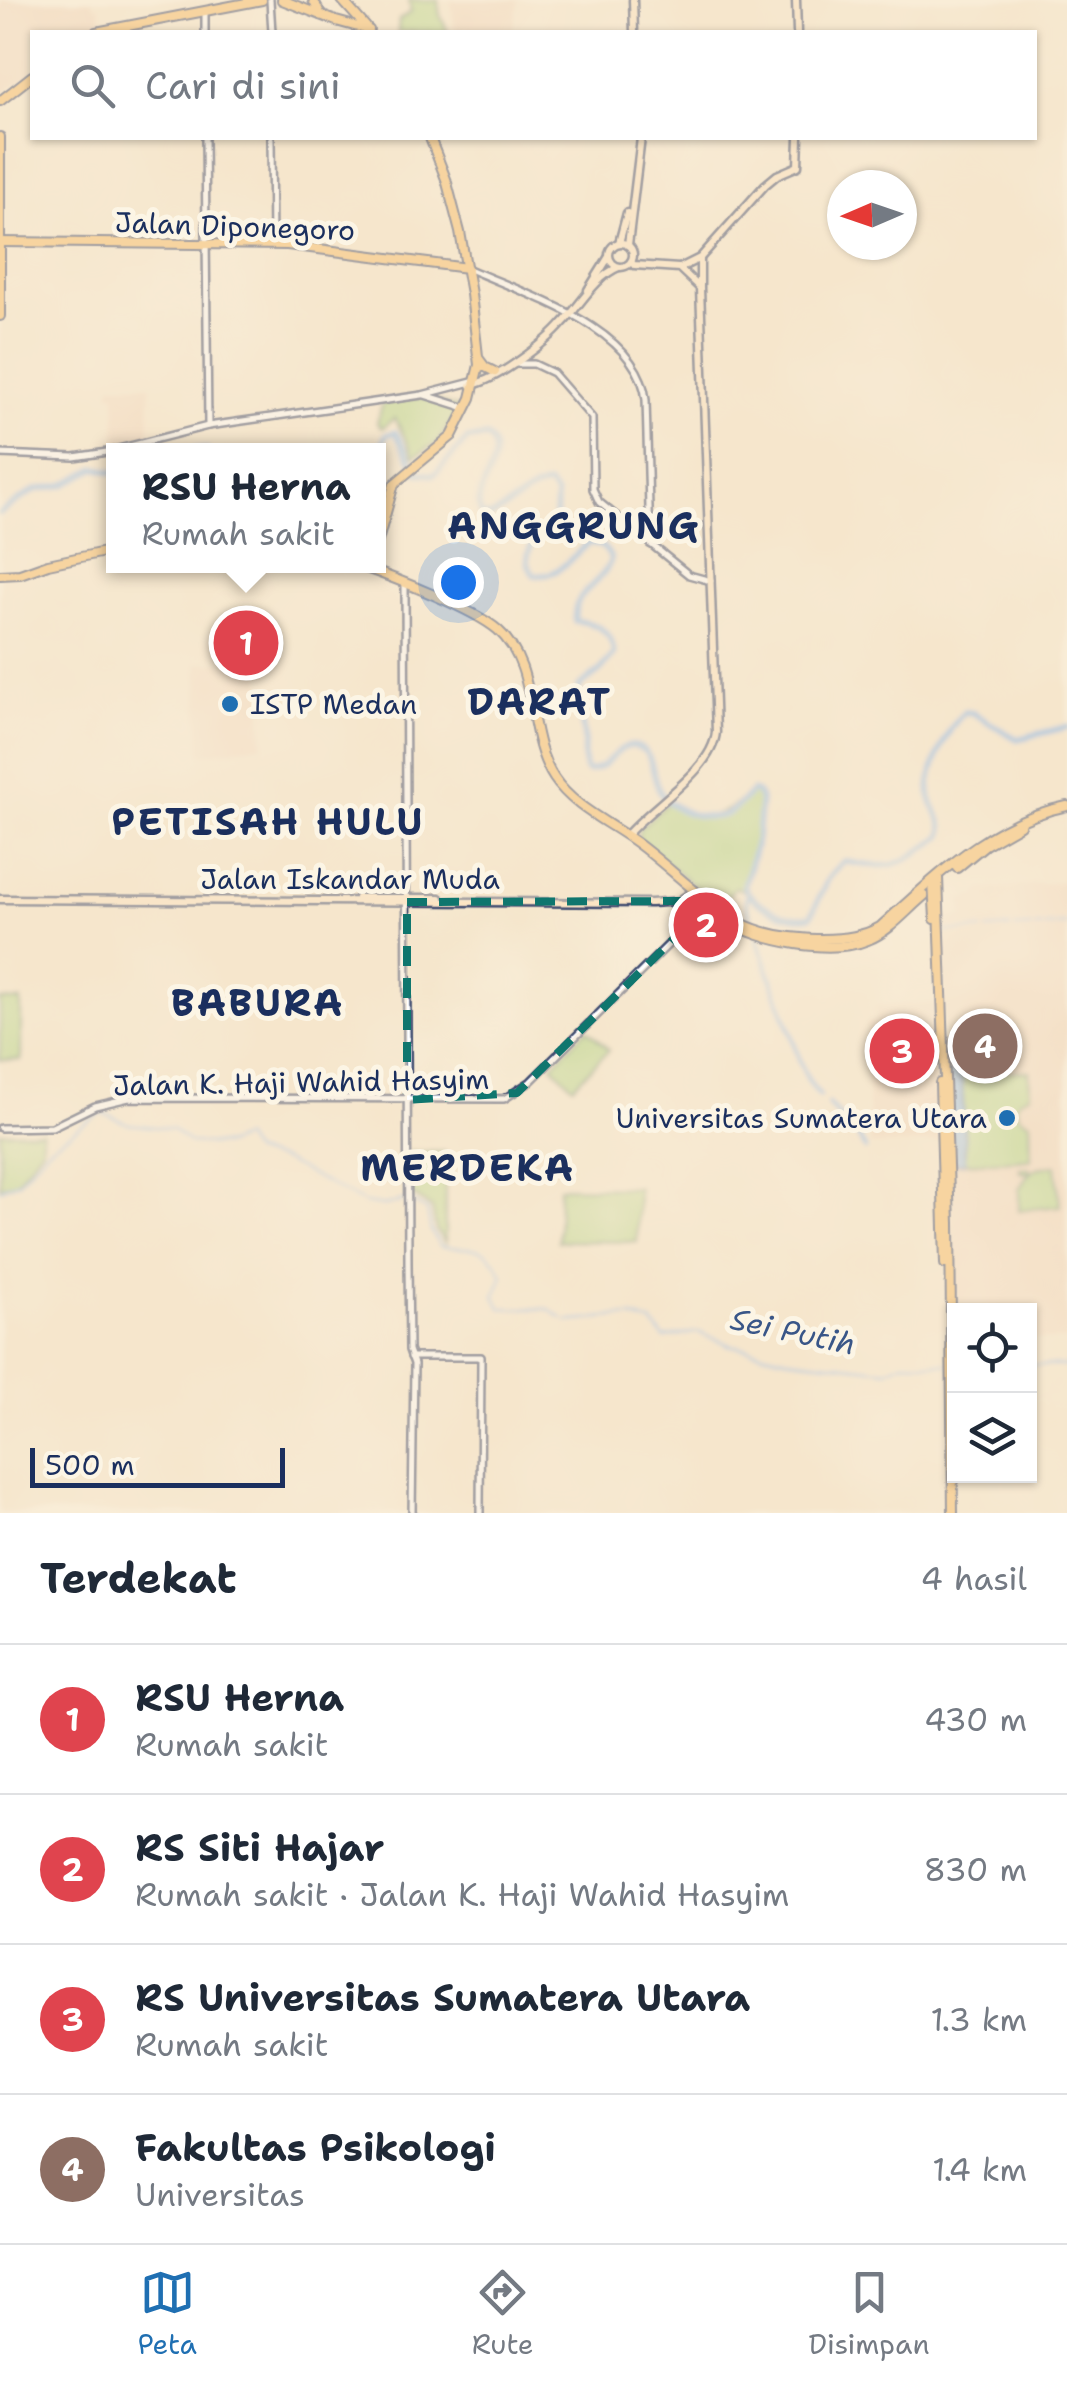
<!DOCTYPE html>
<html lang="id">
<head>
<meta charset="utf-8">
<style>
  body { margin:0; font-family:"Shantell Sans",sans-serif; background:#f2f2f3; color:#1f2937 }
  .controls { position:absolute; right:30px; bottom:30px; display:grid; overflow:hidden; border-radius:0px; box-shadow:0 2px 8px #0004 }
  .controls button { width:90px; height:90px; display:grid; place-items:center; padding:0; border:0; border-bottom:2px solid #e0e1e3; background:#fff; color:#1f2937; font:50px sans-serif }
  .compass { position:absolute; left:827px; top:170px; width:90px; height:90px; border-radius:50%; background:#fff; box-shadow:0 2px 8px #0004; rotate:268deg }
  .scale { position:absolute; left:30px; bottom:25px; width:255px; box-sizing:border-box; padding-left:10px; border:5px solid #1b2f5e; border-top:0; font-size:28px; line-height:35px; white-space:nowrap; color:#1b2f5e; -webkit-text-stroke:8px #fcf5e5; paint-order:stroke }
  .you { position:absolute; left:458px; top:582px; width:35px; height:35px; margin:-25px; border:8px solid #fff; border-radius:50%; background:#1a73e8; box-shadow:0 0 0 15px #1a73e833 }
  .badge { display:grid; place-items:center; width:65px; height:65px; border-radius:50%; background:#1f6fb2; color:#fff; font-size:32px; font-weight:700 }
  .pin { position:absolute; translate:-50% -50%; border:5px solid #fff; box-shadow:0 2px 10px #0006 }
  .popup { position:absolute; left:106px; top:443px; width:280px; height:130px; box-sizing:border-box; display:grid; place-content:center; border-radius:0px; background:#fff; filter:drop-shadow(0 2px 8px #0005); font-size:32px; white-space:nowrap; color:#747a83 }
  .popup b { font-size:38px; color:#1f2937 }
  .popup::after { content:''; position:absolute; left:50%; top:100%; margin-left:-20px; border:20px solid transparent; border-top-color:#fff }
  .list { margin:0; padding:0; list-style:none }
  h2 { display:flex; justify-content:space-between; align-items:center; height:130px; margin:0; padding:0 40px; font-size:42px }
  h2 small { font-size:32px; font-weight:400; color:#747a83 }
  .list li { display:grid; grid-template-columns:65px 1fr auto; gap:30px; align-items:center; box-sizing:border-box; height:150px; padding:0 40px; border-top:2px solid #e0e1e3 }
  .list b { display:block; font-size:38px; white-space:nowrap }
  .list p { margin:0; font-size:32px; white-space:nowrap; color:#747a83 }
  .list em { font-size:32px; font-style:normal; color:#747a83 }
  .icon { flex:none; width:55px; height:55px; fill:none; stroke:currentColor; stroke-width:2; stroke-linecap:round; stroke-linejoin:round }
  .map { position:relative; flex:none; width:1067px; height:1513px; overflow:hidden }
  .search { position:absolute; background:#fff; box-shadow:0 2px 8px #0004; left:30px; right:30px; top:30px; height:110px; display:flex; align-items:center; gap:25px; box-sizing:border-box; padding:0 35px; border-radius:0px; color:#747a83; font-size:38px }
  .sheet { height:730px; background:#fff }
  nav { display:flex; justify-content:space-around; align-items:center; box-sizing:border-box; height:140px; border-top:2px solid #e0e1e3; background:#fff; font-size:28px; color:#747a83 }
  nav a { display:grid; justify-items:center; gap:5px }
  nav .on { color:#1f6fb2 }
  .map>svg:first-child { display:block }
  .built { fill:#f0d5bc }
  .green { fill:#aad37f; stroke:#62816e; stroke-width:2.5 }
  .water { fill:#7eb2eb; stroke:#4c70a4; stroke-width:2.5 }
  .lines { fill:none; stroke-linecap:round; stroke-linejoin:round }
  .stream { stroke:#7eb2eb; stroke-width:2.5 }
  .canal { stroke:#7eb2eb; stroke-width:5 }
  .river { stroke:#7eb2eb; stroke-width:6 }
  .tertiary-casing { stroke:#3c4a6e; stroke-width:10 }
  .secondary-casing { stroke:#3c4a6e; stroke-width:11 }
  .primary-casing { stroke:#3c4a6e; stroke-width:12 }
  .tertiary { stroke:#fff; stroke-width:5 }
  .secondary { stroke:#fce5c4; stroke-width:6 }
  .primary { stroke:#f8bf6c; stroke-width:8 }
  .marked { fill:none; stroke:#0f766e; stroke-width:8; stroke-dasharray:20 12; stroke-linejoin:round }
  .poi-dot { fill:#1f6fb2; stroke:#fcf5e5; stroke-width:4 }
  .labels { text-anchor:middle; stroke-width:10; stroke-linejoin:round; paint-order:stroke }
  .street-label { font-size:28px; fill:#1b2f5e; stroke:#fcf5e5 }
  .poi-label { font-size:28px; fill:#1b2f5e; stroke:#fcf5e5; text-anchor:start }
  .water-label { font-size:30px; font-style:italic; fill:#395688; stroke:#fcf5e5 }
  .district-label { font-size:38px; font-weight:bold; letter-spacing:2.5px; fill:#1b2f5e; stroke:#fcf5e5 }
</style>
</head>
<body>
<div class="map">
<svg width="1067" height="1513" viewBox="0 0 1067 1513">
  <rect width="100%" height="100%" fill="#fcf5e5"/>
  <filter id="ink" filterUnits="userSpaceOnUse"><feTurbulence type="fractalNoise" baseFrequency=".01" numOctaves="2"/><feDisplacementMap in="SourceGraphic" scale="20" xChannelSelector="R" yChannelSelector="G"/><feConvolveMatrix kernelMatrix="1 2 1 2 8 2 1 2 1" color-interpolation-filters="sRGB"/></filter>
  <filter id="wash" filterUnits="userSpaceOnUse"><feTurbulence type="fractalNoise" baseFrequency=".0048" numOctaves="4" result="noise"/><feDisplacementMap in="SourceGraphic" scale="40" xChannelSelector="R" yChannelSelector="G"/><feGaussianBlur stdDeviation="2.25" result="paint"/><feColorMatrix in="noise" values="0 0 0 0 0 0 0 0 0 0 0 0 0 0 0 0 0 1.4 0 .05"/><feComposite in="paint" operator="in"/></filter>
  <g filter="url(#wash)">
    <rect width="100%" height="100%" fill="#f5e6cc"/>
    <g class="built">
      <path d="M0 0H92L94 7H99L102 25 92 32H32V73L0 95Z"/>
      <path d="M451 0H518L513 32H455Z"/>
      <path d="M110 385H150L149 436 116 444V393H110Z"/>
      <path d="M261 661 263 745 200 754 197 663Z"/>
      <path d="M1067 881V1340H1030V1310H954L940 928 945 918 964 916 961 900 979 895 980 890Z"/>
      <path d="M935 1004 940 1142 870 1145 866 1022 876 1021V1006Z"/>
    </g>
    <g class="green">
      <path d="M409 0H438L440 15 448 32H398L399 20 411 12Z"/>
      <path d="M421 397 460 408 438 442 414 457 395 418 382 428 377 423 383 402Z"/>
      <path d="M752 791 761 799 756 841 744 891 735 887 721 906 638 841 639 829 668 802C703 826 724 817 752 791Z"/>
      <path d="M0 1000 21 1001V1060H0Z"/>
      <path d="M587 1029 609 1050 573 1086 552 1065Z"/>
      <path d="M962 1071H1029L1030 1094 1019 1100 1016 1108 1019 1116 1030 1122 1031 1159 965 1163Z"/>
      <path d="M42 1131V1148L16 1182 0 1187V1132Z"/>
      <path d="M409 1152H445V1243L436 1230 432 1209 416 1197 409 1196Z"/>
      <path d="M1056 1165 1060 1206 1019 1210V1189L1029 1173 1020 1172V1168H1029L1030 1173 1037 1168Z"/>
      <path d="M559 1187 638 1188 637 1242 558 1241Z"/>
    </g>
    <path class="water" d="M962 1071 965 1163 948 1164 945 1072Z"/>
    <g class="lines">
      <g class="stream">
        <path d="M1035 927 1067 924"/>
        <path d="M1015 928 1031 927"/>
        <path d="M987 930 1010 928"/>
        <path d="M943 932 982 930"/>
        <path d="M103 1113 129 1124 172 1129 190 1143 225 1145 243 1138 253 1153 282 1160 365 1203 384 1206 404 1201"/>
        <path d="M0 1189 19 1181 49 1147 99 1114"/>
        <path d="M411 1202 427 1210 431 1231 440 1246C471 1252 485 1238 503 1275L495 1296 501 1308 549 1309 563 1319"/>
        <path d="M631 1317 652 1323 664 1338 698 1332 730 1345 787 1358 887 1370 904 1362 948 1364"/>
        <path d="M567 1321C589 1322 607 1314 628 1317"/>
        <path d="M1030 1365 1067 1366"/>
      </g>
      <g class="canal">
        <path d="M747 894 746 902 753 926"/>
        <path d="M757 938C768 969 779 1000 790 1030 799 1056 801 1075 820 1096"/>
        <path d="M828 1104 859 1137 865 1149"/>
      </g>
      <g class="river">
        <path d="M195 450H206"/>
        <path d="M378 452 386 435 395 432 418 473 434 475 468 439 487 437C510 459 470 489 481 514L489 517C509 509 531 486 548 485L556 495 555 522C538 536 517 552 534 575 560 578 570 557 589 543 601 544 606 548 611 559 604 584 571 591 575 621 596 622 612 631 614 654L600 671 579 687C579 702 580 715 583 729 586 743 581 757 586 771 609 772 618 737 640 748 654 755 652 777 659 790 669 811 708 824 728 813 737 808 745 798 752 791L757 793 761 799 757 839 744 887C755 906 789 921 811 916L828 879 844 861C895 873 902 863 943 836 945 820 935 813 931 799 925 775 948 726 965 712L973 713 1017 739 1067 727"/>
        <path d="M0 513 35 490 64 485 96 468 114 472"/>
      </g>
    </g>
  </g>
  <g filter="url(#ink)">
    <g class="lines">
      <g class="tertiary-casing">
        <g id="tertiary">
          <path d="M270 0 272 32"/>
          <path d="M205 12V32"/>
          <path d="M205 138 208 426"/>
          <path d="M271 138 272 244"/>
          <path d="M467 268C524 294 639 327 646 400L650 544"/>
          <path d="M515 364H534L553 373 592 418 593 489 599 502 689 575 711 581"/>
          <path d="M425 395 463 407"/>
          <path d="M114 450 208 426 422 395 472 382"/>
          <path d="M0 454 74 457 114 451"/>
          <path d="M405 585 408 1263 409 1350 414 1364 412 1513"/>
          <path d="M0 1128 52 1127 95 1106 129 1098 504 1099 530 1082 697 916 712 908"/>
          <path d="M411 1357H481L480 1513"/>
        </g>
      </g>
      <g class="secondary-casing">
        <g id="secondary">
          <path d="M633 0 634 32"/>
          <path d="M796 0 797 32"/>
          <path d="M619 243 627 213"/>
          <circle cx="621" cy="255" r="12"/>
          <path d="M628 245 641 138"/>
          <path d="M700 259V286"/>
          <path d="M680 268 700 258 765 185 777 175 798 166 799 138"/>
          <path d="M588 290 608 258"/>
          <path d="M471 385C496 381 546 343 563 323 580 305 596 276 619 267"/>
          <path d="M627 835C651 806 713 770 716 732L700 288 679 268 634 265 631 262"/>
          <path d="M358 898H440"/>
          <path d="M0 899 651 903 679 901 695 890"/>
          <path d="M687 899 694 901 697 916"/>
        </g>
      </g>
      <g class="primary-casing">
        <g id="primary">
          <path d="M282 0 336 21 369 30"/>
          <path d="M313 0 321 15"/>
          <path d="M342 0 366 27"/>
          <path d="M96 32 262 0"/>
          <path d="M0 101 32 76"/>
          <path d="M0 137V316"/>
          <path d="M0 242 287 245 467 268"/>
          <path d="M479 359 485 367 495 372"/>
          <path d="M378 541 394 484 452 436 471 398 479 365 471 294 460 232 446 179 430 138"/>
          <path d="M360 566C392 577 474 609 498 630 539 667 525 734 554 778 573 807 610 823 637 843 671 868 703 902 739 922 774 941 846 946 880 927 937 876 989 822 1067 806"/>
          <path d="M0 575 20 574 48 564 114 550"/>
          <path d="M957 868 985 845 1020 825"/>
          <path d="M938 877 950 1223 953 1513"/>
          <path d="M933 881 935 919"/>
          <path d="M729 921C759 942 832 955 868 940 889 932 906 911 924 896"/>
          <path d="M940 1083 945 1264"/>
        </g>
      </g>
      <use href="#tertiary" class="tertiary"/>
      <use href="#secondary" class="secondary"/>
      <use href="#primary" class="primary"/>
    </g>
  </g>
  <path d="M0 0H1067V1513H0ZM694 901 697 916 517 1093 407 1100V902Z" fill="#f5e6cc" fill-opacity=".55" fill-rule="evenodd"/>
  <path class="marked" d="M694 901 697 916 517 1093 407 1100V902Z"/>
  <g class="poi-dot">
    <circle cx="230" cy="704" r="10"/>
    <circle cx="1007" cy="1118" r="10"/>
  </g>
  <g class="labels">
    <g class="street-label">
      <text transform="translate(235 226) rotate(2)" y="10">Jalan Diponegoro</text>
      <text x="350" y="889">Jalan Iskandar Muda</text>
      <text transform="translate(301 1082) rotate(-1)" y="10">Jalan K. Haji Wahid Hasyim</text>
    </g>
    <g class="poi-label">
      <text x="250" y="714">ISTP Medan</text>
      <text x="987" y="1128" text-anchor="end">Universitas Sumatera Utara</text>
    </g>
    <g class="water-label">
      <text transform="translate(793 1332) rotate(12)" y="10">Sei Putih</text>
    </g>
    <g class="district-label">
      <text x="574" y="539">ANGGRUNG</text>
      <text x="540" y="715">DARAT</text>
      <text x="268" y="835">PETISAH HULU</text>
      <text x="258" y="1016">BABURA</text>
      <text x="468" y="1181">MERDEKA</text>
    </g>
  </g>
</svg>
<div class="controls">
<button><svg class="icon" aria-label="locate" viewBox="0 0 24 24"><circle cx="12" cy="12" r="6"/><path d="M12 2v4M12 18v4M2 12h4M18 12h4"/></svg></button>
<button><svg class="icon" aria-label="layers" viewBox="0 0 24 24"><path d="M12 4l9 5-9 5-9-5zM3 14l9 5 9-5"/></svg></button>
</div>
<svg class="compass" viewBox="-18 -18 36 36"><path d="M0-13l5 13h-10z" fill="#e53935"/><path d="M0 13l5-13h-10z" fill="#747a83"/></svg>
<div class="scale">500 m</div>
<div class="you"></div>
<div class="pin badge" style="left:246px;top:643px;background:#e0444e">1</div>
<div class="popup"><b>RSU Herna</b>Rumah sakit</div>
<div class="pin badge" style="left:706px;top:925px;background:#e0444e">2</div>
<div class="pin badge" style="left:902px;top:1051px;background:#e0444e">3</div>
<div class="pin badge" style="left:985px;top:1046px;background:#8d6e63">4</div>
<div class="search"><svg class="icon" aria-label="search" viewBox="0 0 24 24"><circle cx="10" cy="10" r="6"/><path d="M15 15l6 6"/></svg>Cari di sini</div>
</div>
<section class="sheet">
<h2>Terdekat<small>4 hasil</small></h2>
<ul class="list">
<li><span class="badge" style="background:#e0444e">1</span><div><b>RSU Herna</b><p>Rumah sakit</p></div><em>430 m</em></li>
<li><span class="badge" style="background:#e0444e">2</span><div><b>RS Siti Hajar</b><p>Rumah sakit · Jalan K. Haji Wahid Hasyim</p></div><em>830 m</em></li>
<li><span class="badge" style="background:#e0444e">3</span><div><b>RS Universitas Sumatera Utara</b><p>Rumah sakit</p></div><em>1.3 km</em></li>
<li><span class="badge" style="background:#8d6e63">4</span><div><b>Fakultas Psikologi</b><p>Universitas</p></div><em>1.4 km</em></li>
</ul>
</section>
<nav>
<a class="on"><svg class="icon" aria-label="map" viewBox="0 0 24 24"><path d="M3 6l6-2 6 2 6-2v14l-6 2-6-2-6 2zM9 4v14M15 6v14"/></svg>Peta</a>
<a><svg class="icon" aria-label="directions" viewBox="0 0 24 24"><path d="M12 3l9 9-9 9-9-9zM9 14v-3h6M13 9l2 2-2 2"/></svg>Rute</a>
<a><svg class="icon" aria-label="saved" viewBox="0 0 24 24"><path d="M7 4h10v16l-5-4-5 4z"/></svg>Disimpan</a>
</nav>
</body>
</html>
